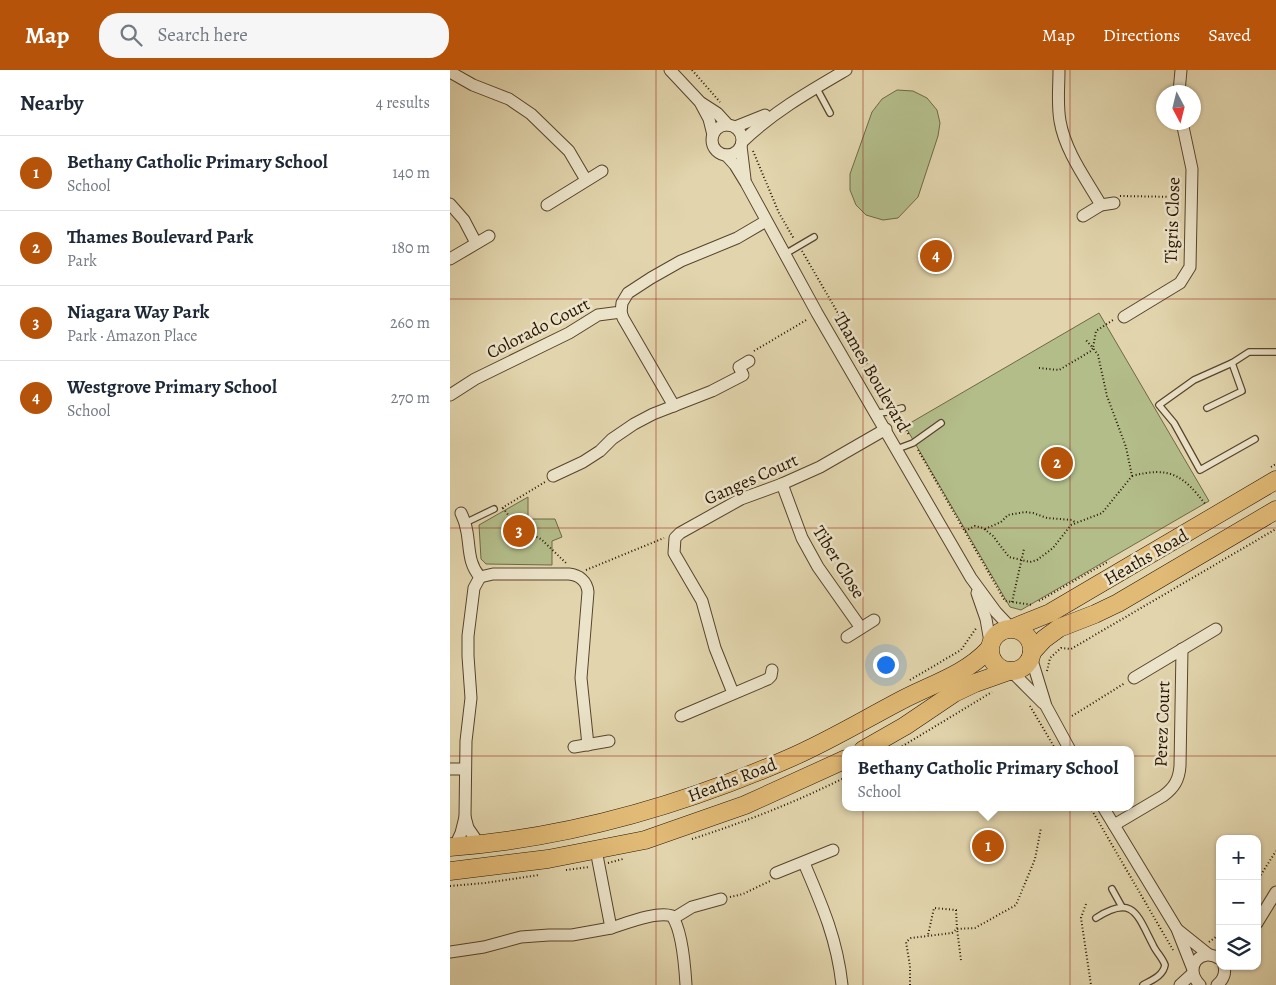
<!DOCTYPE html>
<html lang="en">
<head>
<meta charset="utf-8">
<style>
  body { margin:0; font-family:Alegreya,serif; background:#f6f6f7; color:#1f2937 }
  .controls { position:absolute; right:15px; bottom:15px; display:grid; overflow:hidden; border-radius:10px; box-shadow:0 1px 4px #0004 }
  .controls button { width:45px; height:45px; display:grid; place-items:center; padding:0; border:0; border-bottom:1px solid #e0e1e3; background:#fff; color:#1f2937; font:25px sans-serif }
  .compass { position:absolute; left:706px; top:15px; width:45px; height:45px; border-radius:50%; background:#fff; box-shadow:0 1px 4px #0004; rotate:173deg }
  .you { position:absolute; left:435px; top:594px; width:18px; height:18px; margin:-12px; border:4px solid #fff; border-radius:50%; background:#1a73e8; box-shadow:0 0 0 8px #1a73e833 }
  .badge { display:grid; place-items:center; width:32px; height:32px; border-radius:50%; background:#b45309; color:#fff; font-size:16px; font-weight:700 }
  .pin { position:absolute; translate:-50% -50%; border:2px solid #fff; box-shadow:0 1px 5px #0006 }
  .popup { position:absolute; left:392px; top:676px; width:292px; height:65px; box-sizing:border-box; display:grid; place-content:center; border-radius:10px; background:#fff; filter:drop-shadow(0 1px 4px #0005); font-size:16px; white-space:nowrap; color:#747a83 }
  .popup b { font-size:19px; color:#1f2937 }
  .popup::after { content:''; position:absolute; left:50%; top:100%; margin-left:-10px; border:10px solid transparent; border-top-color:#fff }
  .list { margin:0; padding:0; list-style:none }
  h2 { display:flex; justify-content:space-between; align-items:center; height:65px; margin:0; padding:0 20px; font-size:21px }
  h2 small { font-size:16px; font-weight:400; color:#747a83 }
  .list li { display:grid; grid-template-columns:32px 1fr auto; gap:15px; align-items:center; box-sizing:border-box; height:75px; padding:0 20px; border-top:1px solid #e0e1e3 }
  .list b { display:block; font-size:19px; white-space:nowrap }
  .list p { margin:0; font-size:16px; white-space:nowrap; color:#747a83 }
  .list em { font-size:16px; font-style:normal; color:#747a83 }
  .icon { flex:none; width:28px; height:28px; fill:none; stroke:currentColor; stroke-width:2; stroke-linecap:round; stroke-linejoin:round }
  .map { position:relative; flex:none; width:826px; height:915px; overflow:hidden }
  header { display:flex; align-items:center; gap:30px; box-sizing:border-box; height:70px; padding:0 25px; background:#b45309; color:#fff }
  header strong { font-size:24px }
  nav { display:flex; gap:28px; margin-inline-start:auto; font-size:18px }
  .search { width:350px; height:45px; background:#f6f6f7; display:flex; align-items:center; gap:12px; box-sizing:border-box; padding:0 18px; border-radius:20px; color:#747a83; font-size:19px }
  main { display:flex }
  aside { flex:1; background:#fff }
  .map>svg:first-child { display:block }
  .green { fill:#b3bd8a; stroke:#6e6845 }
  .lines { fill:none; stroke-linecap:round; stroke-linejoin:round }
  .lane-casing { stroke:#56442b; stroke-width:8 }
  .street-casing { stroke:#56442b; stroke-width:13 }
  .primary-casing { stroke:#281400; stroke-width:19 }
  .path { stroke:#281400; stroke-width:2; stroke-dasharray:1 2.5; stroke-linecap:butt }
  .lane { stroke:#ece4ca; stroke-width:5.5 }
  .street { stroke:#ece4ca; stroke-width:11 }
  .primary { stroke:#e1ba76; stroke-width:18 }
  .grid { fill:none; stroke:#8f2418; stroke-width:1; stroke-opacity:0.55 }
  .labels { text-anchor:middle; stroke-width:5; stroke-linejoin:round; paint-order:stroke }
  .street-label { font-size:18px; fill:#281400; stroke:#ece4ca }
</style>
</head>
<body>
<header>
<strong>Map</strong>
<div class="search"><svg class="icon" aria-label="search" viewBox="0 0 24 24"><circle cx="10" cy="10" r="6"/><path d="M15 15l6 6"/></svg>Search here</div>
<nav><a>Map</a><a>Directions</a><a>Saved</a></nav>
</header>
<main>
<aside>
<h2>Nearby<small>4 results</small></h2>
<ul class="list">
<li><span class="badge">1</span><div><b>Bethany Catholic Primary School</b><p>School</p></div><em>140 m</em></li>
<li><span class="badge">2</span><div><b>Thames Boulevard Park</b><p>Park</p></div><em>180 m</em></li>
<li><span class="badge">3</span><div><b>Niagara Way Park</b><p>Park · Amazon Place</p></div><em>260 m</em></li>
<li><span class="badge">4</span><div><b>Westgrove Primary School</b><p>School</p></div><em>270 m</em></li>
</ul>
</aside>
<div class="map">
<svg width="826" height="915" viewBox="0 0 826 915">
  <rect width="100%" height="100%" fill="#e2d5ad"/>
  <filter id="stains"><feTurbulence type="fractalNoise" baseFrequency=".004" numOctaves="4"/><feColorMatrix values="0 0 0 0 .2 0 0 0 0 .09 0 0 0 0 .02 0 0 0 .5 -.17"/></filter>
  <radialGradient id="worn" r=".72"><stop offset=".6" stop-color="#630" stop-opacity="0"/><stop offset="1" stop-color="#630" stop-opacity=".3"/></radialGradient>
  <g class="green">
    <path d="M447 20 463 21 477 28 487 40 490 53 488 66 468 127 448 148 433 150 416 145 406 135 400 120V104L422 42 432 29Z"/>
    <path d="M649 243 759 431 571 540 560 537 455 356Z"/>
    <path d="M78 427V449H105L112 467 102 471V495L36 494 31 489 29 455Z"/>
  </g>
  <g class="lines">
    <g class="lane-casing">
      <g id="lane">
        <path d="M366 17 380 43"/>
        <path d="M335 184 364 167"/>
        <path d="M757 338 792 321 782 293"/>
        <path d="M427 343 438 342 452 338"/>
        <path d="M805 369 750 400 724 353 709 335 744 310 782 293 799 282H826"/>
        <path d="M447 379 463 373 491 353"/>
        <path d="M15 453 44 439"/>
        <path d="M662 819 672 837"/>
        <path d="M646 848C683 824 687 844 703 875 706 882 712 887 715 895 713 906 702 910 693 915"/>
      </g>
    </g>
    <g class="street-casing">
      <g id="street">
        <path d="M220 0 250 32 267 43 278 55"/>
        <path d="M609 0C609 17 607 34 610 51 615 81 636 109 651 135"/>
        <path d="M0 2 23 15 59 29 81 44 119 81 136 110"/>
        <path d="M729 22 731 0"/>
        <path d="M251 34 259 49 263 65"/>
        <circle cx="277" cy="70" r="15"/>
        <path d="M285 57 315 45"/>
        <path d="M292 72C323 42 360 21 396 0"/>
        <path d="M291 76 295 109"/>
        <path d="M276 85 285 95 296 113 367 243 521 508 546 542 561 558"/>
        <path d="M0 134 14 150 26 173"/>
        <path d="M97 135 152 101"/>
        <path d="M633 146 651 135 664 133"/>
        <path d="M0 189 39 166"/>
        <path d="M171 242 173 248 224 336"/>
        <path d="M674 247 730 213 740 197 742 99 732 52"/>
        <path d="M0 325 25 309 119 263 148 245 171 242 172 233 178 223 201 208 231 191 287 168 316 151"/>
        <path d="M103 406 133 392 150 381 162 369 184 354 203 344 262 321 293 305 289 297 299 291"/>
        <path d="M332 414 352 468 368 497 411 558"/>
        <path d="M30 507 43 504H119C129 505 137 511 138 522L131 608 138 675"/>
        <path d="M527 523 536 549 540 572"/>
        <path d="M397 567 424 550"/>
        <path d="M581 587 596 636 620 680"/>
        <path d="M561 601 593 633"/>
        <path d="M684 608 766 559"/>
        <path d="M283 623 265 578 252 531 224 483 225 468 230 463 291 429 332 414 370 397 436 359"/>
        <path d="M231 646 318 609 321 606 322 600"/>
        <path d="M124 677 159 671"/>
        <path d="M0 699H15"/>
        <path d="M653 737 727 859 742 897"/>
        <path d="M15 747 18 758 29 774"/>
        <path d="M664 755 713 726C724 718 729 710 730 696L732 579"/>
        <path d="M5 776 11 763 15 747 16 671 21 628 18 586V566L24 518 30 507C18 493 20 479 17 462 16 456 14 449 11 443"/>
        <path d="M354 793C372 835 387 869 392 915"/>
        <path d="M326 803 383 780"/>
        <path d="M224 848 242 837 271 829"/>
        <path d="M807 853 826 822"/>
        <path d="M161 858C177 853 207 841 222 846 232 860 235 898 236 915"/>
        <path d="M728 860 758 884"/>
        <path d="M0 882 34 877 71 867 99 865H122L161 858 146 780"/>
        <path d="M730 915 742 904"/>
        <path d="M750 915C733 898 750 876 770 889"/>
        <path d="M767 915C773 910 776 904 774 896"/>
      </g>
    </g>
    <g class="primary-casing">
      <g id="primary">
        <path d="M563 558 600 543 826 410"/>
        <circle cx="561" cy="580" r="21"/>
        <path d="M582 582 594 569 609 558 645 544 668 533 826 440"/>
        <path d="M413 680 455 656 504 623 525 613 559 601"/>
        <path d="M0 777C117 768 233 735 340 688 377 672 412 651 448 632 479 615 514 606 539 579"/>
        <path d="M0 801 98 789 195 770 295 735 396 689"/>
      </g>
    </g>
    <g class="path">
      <path d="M242 0 270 32"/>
      <path d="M303 81 329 143 344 169"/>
      <path d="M670 126 730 127"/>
      <path d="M352 181 440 333"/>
      <path d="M304 281 358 249"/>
      <path d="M589 298 609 300 641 281 643 278 635 269"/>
      <path d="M449 348 459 365"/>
      <path d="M468 380 555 531 583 535"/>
      <path d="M821 397 826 394"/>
      <path d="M682 406C720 396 733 405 756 435"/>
      <path d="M52 438 95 412"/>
      <path d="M53 438 68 458 91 469 116 493"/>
      <path d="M535 459 551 452 558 445 575 442 583 443 597 448 622 450 626 453"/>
      <path d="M515 461 525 456 533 458 543 466 559 487 580 492 587 490 603 478 621 455 652 443 682 406 676 377 657 326 648 285 643 278 646 261 663 250"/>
      <path d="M136 500 214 468"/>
      <path d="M589 531 659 491"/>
      <path d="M562 532 574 479"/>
      <path d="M597 601 600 588 611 578 621 579 826 459"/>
      <path d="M460 610 511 580 527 557"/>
      <path d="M580 636 606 680"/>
      <path d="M622 646 675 613"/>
      <path d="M446 680 542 622"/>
      <path d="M640 737 723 880"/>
      <path d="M242 769C295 752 346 732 396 707"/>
      <path d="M158 793 173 789"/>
      <path d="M116 800 139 797"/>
      <path d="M807 811 826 781"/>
      <path d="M0 816 35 813 89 805"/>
      <path d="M280 827 293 824 320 811"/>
      <path d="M636 834 631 848 641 915"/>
      <path d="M759 872 770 864"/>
      <path d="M511 890 507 859 525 858 566 835 585 789 591 758"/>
      <path d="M460 915V896L456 872 461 868 502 863 507 859 506 840 484 838 478 865"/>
    </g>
    <use href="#lane" class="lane"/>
    <use href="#street" class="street"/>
    <use href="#primary" class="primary"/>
  </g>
  <path class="grid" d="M206 0V915M413 0V915M620 0V915M0 229H826M0 458H826M0 686H826"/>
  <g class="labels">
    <g class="street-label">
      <text transform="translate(722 150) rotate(-88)" y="6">Tigris Close</text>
      <text transform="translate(88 258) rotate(-27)" y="6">Colorado Court</text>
      <text transform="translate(422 302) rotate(60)" y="6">Thames Boulevard</text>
      <text transform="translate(301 409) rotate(-24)" y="6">Ganges Court</text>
      <text transform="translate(696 487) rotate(-30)" y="6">Heaths Road</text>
      <text transform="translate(389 492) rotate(58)" y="6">Tiber Close</text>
      <text transform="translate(712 654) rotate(-88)" y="6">Perez Court</text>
      <text transform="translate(282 710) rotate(-21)" y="6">Heaths Road</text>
    </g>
  </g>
  <rect width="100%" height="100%" filter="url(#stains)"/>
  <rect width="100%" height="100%" fill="url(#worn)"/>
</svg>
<div class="controls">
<button>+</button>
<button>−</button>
<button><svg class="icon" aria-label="layers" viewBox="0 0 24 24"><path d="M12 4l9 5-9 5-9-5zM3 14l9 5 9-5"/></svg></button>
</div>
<svg class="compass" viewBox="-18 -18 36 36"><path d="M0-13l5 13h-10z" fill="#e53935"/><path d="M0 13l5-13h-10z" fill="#747a83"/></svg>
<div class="you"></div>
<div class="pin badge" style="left:538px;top:776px">1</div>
<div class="popup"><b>Bethany Catholic Primary School</b>School</div>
<div class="pin badge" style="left:607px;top:393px">2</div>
<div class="pin badge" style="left:69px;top:461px">3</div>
<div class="pin badge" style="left:486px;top:186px">4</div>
</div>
</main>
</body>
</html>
